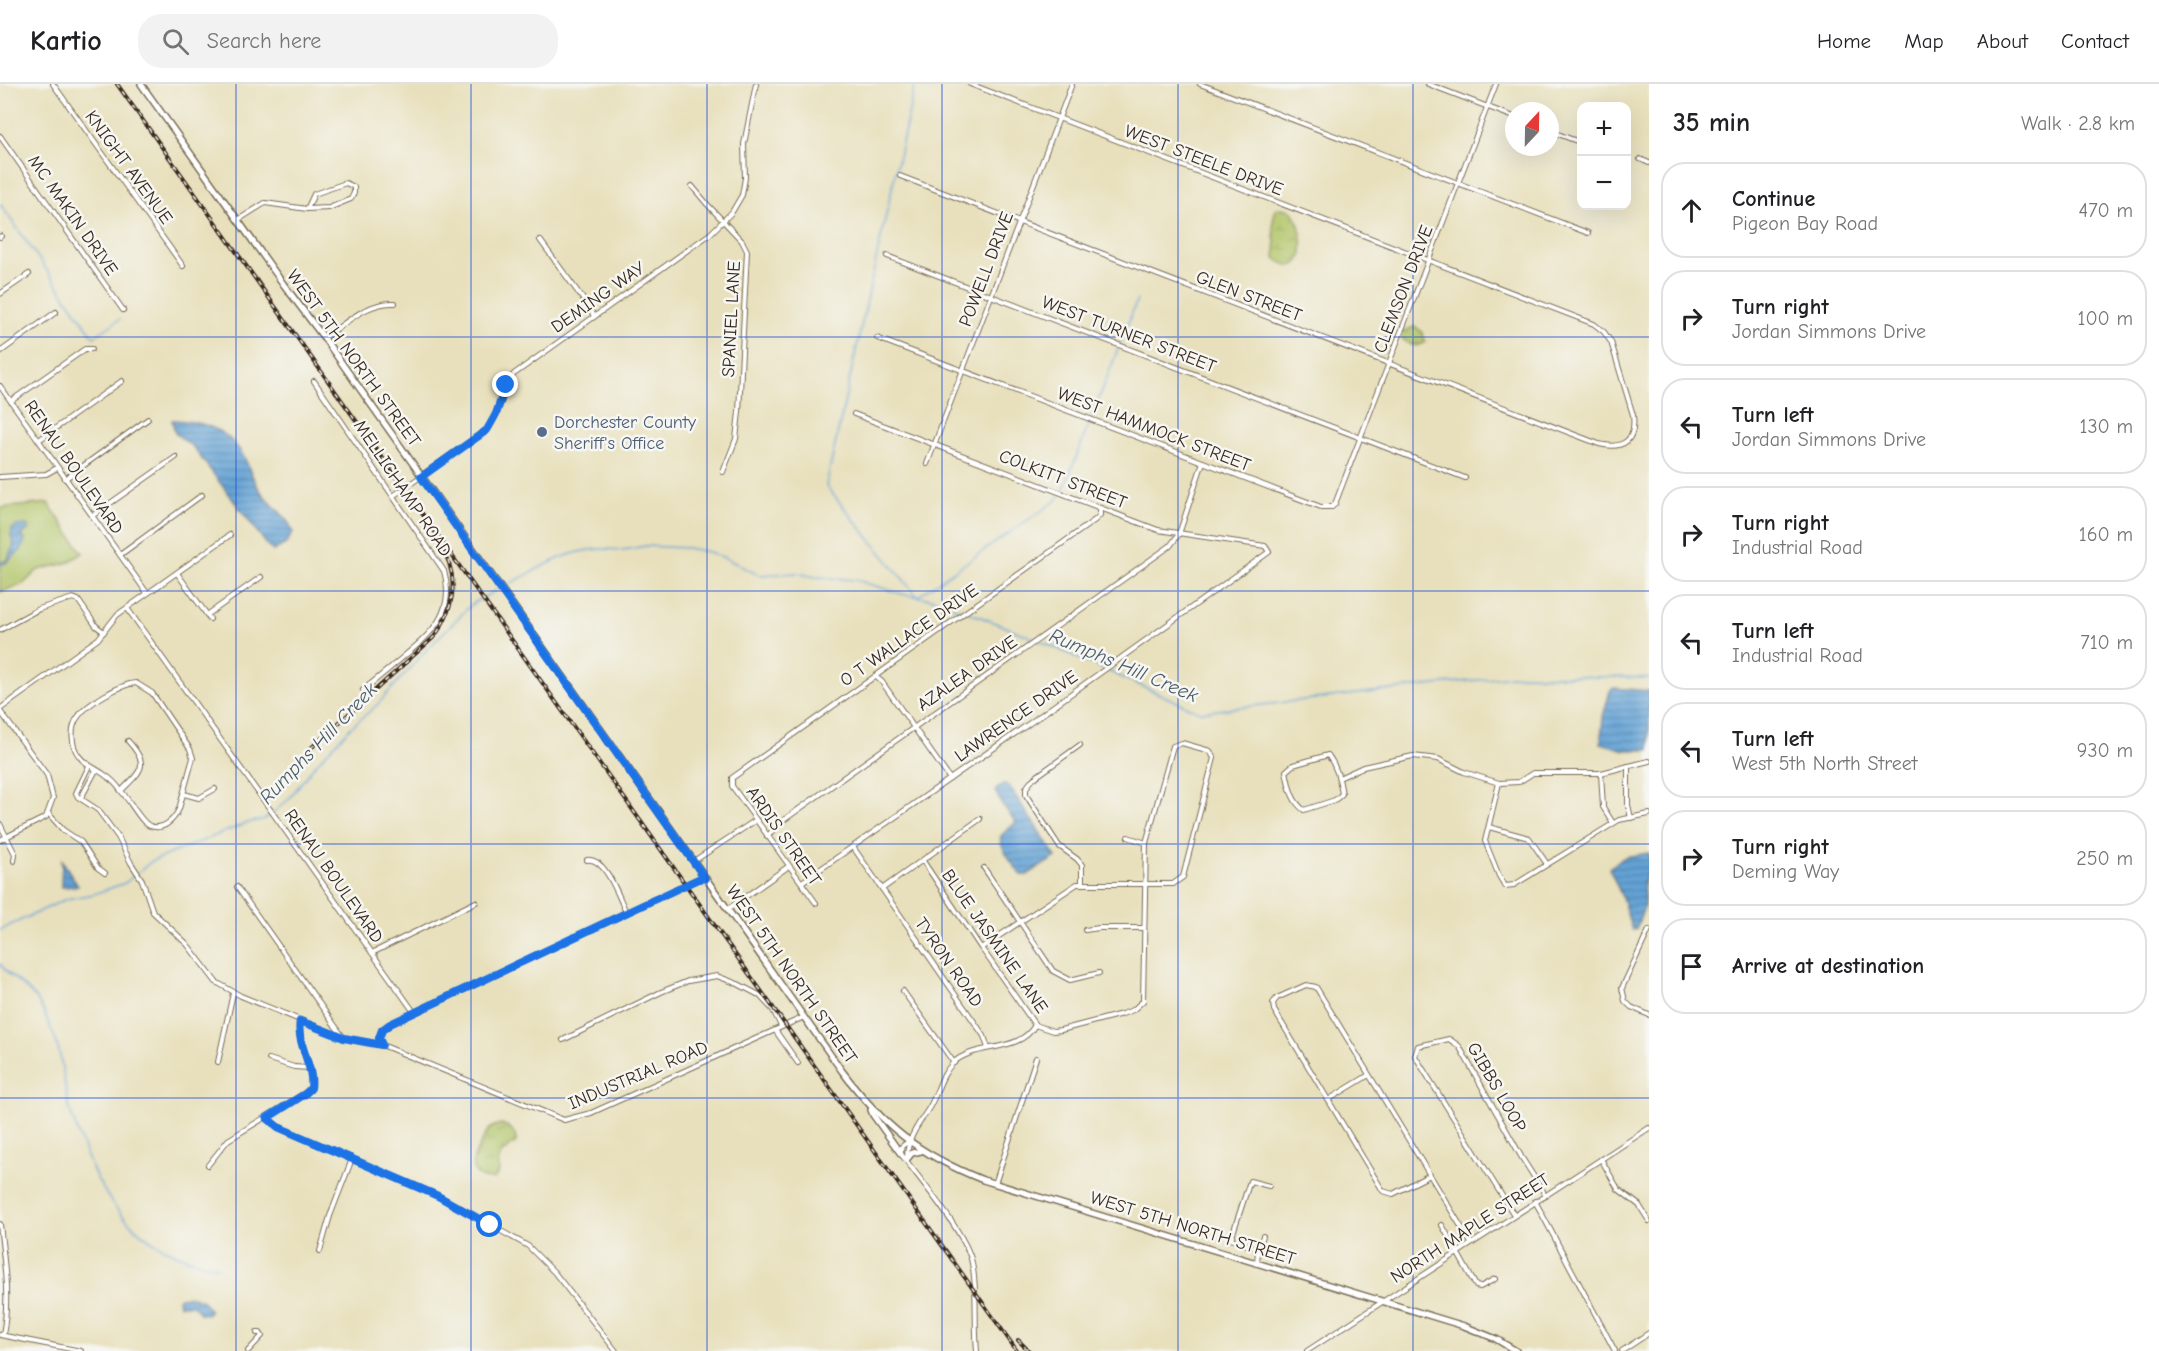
<!DOCTYPE html>
<html lang="en">
<head>
<meta charset="utf-8">
<style>
  body { margin:0; font-family:"Comic Neue",sans-serif; background:#f2f2f2; color:#202124 }
  .controls { position:absolute; right:18px; top:18px; display:grid; overflow:hidden; border-radius:12px; box-shadow:0 6px 24px #0002 }
  .controls button { width:54px; height:54px; display:grid; place-items:center; padding:0; border:0; border-bottom:2px solid #e0e0e0; background:#fff; color:#202124; font:30px sans-serif }
  .compass { position:absolute; left:1505px; top:18px; width:54px; height:54px; border-radius:50%; background:#fff; box-shadow:0 6px 24px #0002; rotate:22deg }
  .stop { position:absolute; width:18px; height:18px; margin:-14px; border:4px solid #1a73e8; border-radius:50%; background:#fff }
  .stop.end { background:#1a73e8; border-color:#fff; box-shadow:0 2px 6px #0008 }
  .list { margin:0; padding:0; list-style:none }
  h2 { display:flex; justify-content:space-between; align-items:center; height:78px; margin:0; padding:0 24px; font-size:26px }
  h2 small { font-size:20px; font-weight:400; color:#757577 }
  .list li { display:grid; grid-template-columns:39px 1fr auto; gap:18px; align-items:center; box-sizing:border-box; height:96px; margin:0 12px 12px; padding:0 12px; border:2px solid #e0e0e0; border-radius:24px }
  .list b { display:block; font-size:22px; white-space:nowrap }
  .list p { margin:0; font-size:20px; white-space:nowrap; color:#757577 }
  .list em { font-size:20px; font-style:normal; color:#757577 }
  .icon { flex:none; width:33px; height:33px; fill:none; stroke:currentColor; stroke-width:2; stroke-linecap:round; stroke-linejoin:round }
  .map { position:relative; flex:none; width:1649px; height:1267px; overflow:hidden }
  header { display:flex; align-items:center; gap:36px; box-sizing:border-box; height:84px; padding:0 30px; background:#fff; border-bottom:2px solid #e0e0e0 }
  header strong { font-size:28px }
  nav { display:flex; gap:33px; margin-inline-start:auto; font-size:21px }
  .search { width:420px; height:54px; background:#f2f2f2; display:flex; align-items:center; gap:15px; box-sizing:border-box; padding:0 21px; border-radius:24px; color:#757577; font-size:22px }
  main { display:flex }
  aside { flex:1; background:#fff }
  .map>svg:first-child { display:block }
  .green { fill:#b3c66a; stroke:#777844; stroke-width:1.5 }
  .wetland { fill:url(#wetland-marsh); stroke:#777844; stroke-width:1.5 }
  .water { fill:url(#water-rules); stroke:#4f667a; stroke-width:1.5 }
  .lines { fill:none; stroke-linecap:round; stroke-linejoin:round }
  .stream { stroke:#63a2d5; stroke-width:1.5 }
  .minor-casing { stroke:#786a55; stroke-width:6 }
  .major-casing { stroke:#786a55; stroke-width:8 }
  .minor { stroke:#fff; stroke-width:4 }
  .major { stroke:#fff; stroke-width:5 }
  .rail-casing { stroke:#3b2a1e; stroke-width:4 }
  .rail { stroke:#f6f6f2; stroke-width:1.5; stroke-dasharray:4.5; stroke-linecap:butt }
  .route { stroke:#1a73e8; stroke-width:8 }
  .grid { fill:none; stroke:#1d4ed8; stroke-width:1.5; stroke-opacity:0.55 }
  .service-dot { fill:#5c6f8a; stroke:#f6f6f2; stroke-width:2 }
  .labels { text-anchor:middle; stroke-width:5; stroke-linejoin:round; paint-order:stroke }
  .street-label { font-size:18px; fill:#3b2a1e; stroke:#f6f6f2 }
  .service-label { font-size:18px; fill:#4e5e75; stroke:#f6f6f2; text-anchor:start }
  .water-label { font-size:20px; font-style:italic; fill:#4b5a67; stroke:#f6f6f2 }
</style>
</head>
<body>
<header>
<strong>Kartio</strong>
<div class="search"><svg class="icon" aria-label="search" viewBox="0 0 24 24"><circle cx="10" cy="10" r="6"/><path d="M15 15l6 6"/></svg>Search here</div>
<nav><a>Home</a><a>Map</a><a>About</a><a>Contact</a></nav>
</header>
<main>
<div class="map">
<svg width="1649" height="1267" viewBox="0 0 1649 1267">
  <defs>
    <pattern id="wetland-marsh" width="20" height="14" patternUnits="userSpaceOnUse" patternTransform="scale(1.5)"><rect width="20" height="14" fill="#b3c66a"/><path d="M1 5h8M5 5V1M11 12h8M15 12V8" fill="none" stroke="#9baa5b"/></pattern>
    <pattern id="water-rules" width="6" height="5" patternUnits="userSpaceOnUse" patternTransform="scale(1.5)"><rect width="6" height="5" fill="#63a2d5"/><path d="M0 2.5h6" fill="none" stroke="#5384ac"/></pattern>
  </defs>
  <rect width="100%" height="100%" fill="#f6f6f2"/>
  <filter id="ink" filterUnits="userSpaceOnUse"><feTurbulence type="fractalNoise" baseFrequency=".0167" numOctaves="2"/><feDisplacementMap in="SourceGraphic" scale="12" xChannelSelector="R" yChannelSelector="G"/><feConvolveMatrix kernelMatrix="1 2 1 2 8 2 1 2 1" color-interpolation-filters="sRGB"/></filter>
  <filter id="wash" filterUnits="userSpaceOnUse"><feTurbulence type="fractalNoise" baseFrequency=".008" numOctaves="4" result="noise"/><feDisplacementMap in="SourceGraphic" scale="24" xChannelSelector="R" yChannelSelector="G"/><feGaussianBlur stdDeviation="1.35" result="paint"/><feColorMatrix in="noise" values="0 0 0 0 0 0 0 0 0 0 0 0 0 0 0 0 0 1.4 0 .05"/><feComposite in="paint" operator="in"/></filter>
  <g filter="url(#wash)">
    <rect width="100%" height="100%" fill="#e8e0bc"/>
    <path class="green" d="M48 419 83 469 67 479 38 486 23 500 0 508V424Z"/>
    <g class="wetland">
      <path d="M1277 124C1282 124 1287 124 1291 127 1306 142 1311 202 1275 174 1278 157 1268 140 1277 124Z"/>
      <path d="M1414 243C1422 246 1424 250 1425 258 1416 266 1408 259 1400 253L1401 248Z"/>
      <path d="M501 1040C510 1043 516 1047 516 1058 503 1069 496 1068 499 1087L494 1095C469 1095 469 1080 479 1063 486 1051 486 1043 501 1040Z"/>
    </g>
    <g class="water">
      <path d="M172 336C204 337 229 345 245 375 250 385 253 396 259 405 269 421 286 429 293 448L286 460 273 467 268 462 193 363 175 349Z"/>
      <path d="M27 441 29 445 22 451 25 456 21 466 6 479 0 481V478L8 476C9 465 18 463 11 453L12 445 16 442Z"/>
      <path d="M1614 604 1649 607V666H1625L1601 659 1603 633 1610 607Z"/>
      <path d="M1003 700 1009 702 1056 773 1027 791H1022C1016 785 997 760 1001 752 1005 747 1012 743 1016 738L1003 722 995 707Z"/>
      <path d="M1649 769V789C1639 798 1646 810 1644 821 1643 829 1638 838 1636 845L1632 846 1622 813 1609 784 1625 773Z"/>
      <path d="M62 776 78 802 61 803Z"/>
      <path d="M190 1212 203 1217 210 1227 207 1230 200 1229 193 1221H179L178 1215 180 1213Z"/>
    </g>
    <g class="lines">
      <g class="stream">
        <path d="M915 0 826 402 917 512"/>
        <path d="M0 120 94 253 120 235"/>
        <path d="M1063 407 1137 216"/>
        <path d="M603 465 623 466 646 462 687 464 709 468 725 474 759 491 797 489 815 493 856 496 902 510 934 515 963 527"/>
        <path d="M503 503C535 488 565 465 602 465"/>
        <path d="M918 512 1054 418 1061 411"/>
        <path d="M968 528 1036 555"/>
        <path d="M1040 557 1200 628 1521 591 1649 594"/>
        <path d="M0 846 66 815 94 810 125 799 152 777 247 739 265 735 274 728 288 716 314 682 350 644 376 622 426 566 472 520 497 506"/>
        <path d="M0 880C11 895 29 903 39 919 44 927 48 938 52 947 63 971 63 998 69 1023 72 1034 77 1046 81 1057 106 1128 144 1167 217 1183"/>
      </g>
    </g>
  </g>
  <g filter="url(#ink)">
    <g class="lines">
      <g class="minor-casing">
        <g id="minor">
          <path d="M53 0 183 182"/>
          <path d="M1200 0 1588 149"/>
          <path d="M1428 0 1514 33"/>
          <path d="M1550 47 1582 59"/>
          <path d="M0 52 123 226"/>
          <path d="M1640 75 1649 79"/>
          <path d="M900 92 1599 360C1624 366 1636 356 1633 331L1611 258 1604 248 1594 240 970 0"/>
          <path d="M692 102 707 120 742 157 747 167 739 328 736 355 723 388"/>
          <path d="M238 136 265 119 307 125 329 124 351 115 354 109V103L346 99 314 110 307 125"/>
          <path d="M0 153 1 152"/>
          <path d="M540 156 591 226 594 233"/>
          <path d="M887 172 1465 394"/>
          <path d="M0 210 29 190"/>
          <path d="M324 254C345 240 368 217 395 219"/>
          <path d="M877 254 1321 423H1332L1335 420 1496 0"/>
          <path d="M0 268 56 228"/>
          <path d="M314 297 444 487C456 528 432 549 403 573 390 584 377 595 363 606"/>
          <path d="M0 302 147 509"/>
          <path d="M11 317 85 265H92"/>
          <path d="M39 356 122 297"/>
          <path d="M927 380 1072 0"/>
          <path d="M0 393 46 390 57 384"/>
          <path d="M65 395 148 335"/>
          <path d="M393 412 487 346C501 328 499 309 514 290L710 150 732 128 742 111 745 94 744 60 756 0"/>
          <path d="M92 432 176 373"/>
          <path d="M120 471 202 411"/>
          <path d="M177 489 210 535"/>
          <path d="M127 524 414 928"/>
          <path d="M207 531 261 493"/>
          <path d="M0 546 39 525 73 514 78 516 96 542 104 548"/>
          <path d="M875 592 882 598 950 695"/>
          <path d="M136 599 152 609 190 665 193 674 191 681 179 725C174 736 163 747 150 742 141 739 129 715 121 707 117 701 111 695 105 691 96 684 85 681 79 672 71 662 70 643 78 633 86 620 121 600 136 599Z"/>
          <path d="M0 625 98 555 117 531 230 451"/>
          <path d="M0 627 47 691 53 714 46 733 0 756"/>
          <path d="M1080 661 1033 695 1026 704V711L1059 762 1077 775 1082 781V800"/>
          <path d="M1328 671C1337 683 1340 696 1342 710L1335 716 1304 726C1291 717 1289 701 1286 687L1293 681Z"/>
          <path d="M89 682 76 709 78 713 98 726 118 753 131 779 142 796 153 828 187 860 216 898 241 912 344 954 381 961"/>
          <path d="M1628 682V721L1631 734"/>
          <path d="M1601 689 1603 723 1613 739"/>
          <path d="M1339 694 1363 683 1413 672 1438 675 1464 688 1499 699 1519 698 1533 689H1601L1649 677"/>
          <path d="M1499 699 1485 757 1499 792 1505 802 1514 801 1619 736 1649 730"/>
          <path d="M121 707C142 686 150 681 128 657"/>
          <path d="M184 710 199 714 215 705"/>
          <path d="M81 714 96 686"/>
          <path d="M48 729 63 746 81 758 98 784 105 789"/>
          <path d="M0 740 15 770 14 777"/>
          <path d="M1489 743 1529 754 1547 780"/>
          <path d="M767 753 778 740 1170 462 1179 450 1203 378"/>
          <path d="M1128 753 1146 759"/>
          <path d="M853 763 984 952 988 964"/>
          <path d="M587 776C606 773 619 814 626 828"/>
          <path d="M694 777 756 736"/>
          <path d="M923 777 981 864 987 872 1035 941 1053 947 1061 946 1122 930 1133 926 1143 917 1146 759 1173 662 1182 659 1210 667 1214 674 1186 781 1183 793 1173 800H1077L981 864"/>
          <path d="M984 784 1053 887 1070 896 1099 889"/>
          <path d="M705 794 698 795 391 940 382 946 379 954 382 961 564 1036 591 1029 804 933"/>
          <path d="M802 798 1030 639 1269 468 1265 462 1158 446 854 330"/>
          <path d="M237 803 343 953"/>
          <path d="M882 805 980 735"/>
          <path d="M816 819 732 702V694L1095 436 1100 431V424"/>
          <path d="M728 825 789 782"/>
          <path d="M1085 846 1099 844H1144"/>
          <path d="M1649 846 1622 904 1625 917 1631 923 1649 931"/>
          <path d="M372 869 476 818"/>
          <path d="M903 907 954 979"/>
          <path d="M775 946 798 979"/>
          <path d="M563 956 661 908 688 897 717 892 738 900 759 911 773 926 781 942"/>
          <path d="M269 975 294 983 309 984"/>
          <path d="M218 978 233 909"/>
          <path d="M1328 1016 1369 991"/>
          <path d="M267 1034 278 1043 438 1112 528 1162 554 1188 616 1267"/>
          <path d="M909 1057 901 1063V1070C919 1094 967 1151 972 1179 978 1208 974 1238 977 1267"/>
          <path d="M907 1074C907 1054 919 1040 929 1024 938 1009 940 992 953 979 975 958 1019 970 1035 941"/>
          <path d="M1601 1075 1618 1105 1639 1121 1649 1137"/>
          <path d="M208 1081 228 1056 310 1006C318 987 295 960 300 937"/>
          <path d="M1430 1091 1393 1110 1383 1107 1274 926 1273 919 1277 914 1306 901 1316 903 1471 1159"/>
          <path d="M995 1100 1036 974"/>
          <path d="M1535 1117 1615 1267"/>
          <path d="M1514 1131 1415 972 1418 962 1449 955 1459 962 1522 1074 1543 1107 1544 1111"/>
          <path d="M0 1140C4 1177 10 1214 3 1251"/>
          <path d="M1442 1141 1476 1202 1480 1203 1495 1195"/>
          <path d="M1258 1165 1231 1155 1250 1097 1269 1102"/>
          <path d="M320 1167 330 1132 352 1075"/>
          <path d="M1257 1180 1258 1165 1263 1152"/>
          <path d="M0 1251 81 1267"/>
          <path d="M248 1267 262 1252 260 1249H257"/>
          <path d="M1307 1267 1649 1044"/>
          <path d="M1622 1267 1649 1249"/>
        </g>
      </g>
      <g class="major-casing">
        <g id="major">
          <path d="M141 0 284 201 324 254 842 987C884 1043 918 1070 983 1096L1464 1242 1496 1255 1516 1267"/>
          <path d="M871 1026 873 1031 901 1070"/>
          <path d="M907 1075 912 1069 921 1067"/>
        </g>
      </g>
      <use href="#minor" class="minor"/>
      <use href="#major" class="major"/>
      <g class="rail-casing">
        <g id="rail">
          <path d="M117 0 1017 1267"/>
          <path d="M311 664 434 553C453 528 459 498 445 469"/>
          <path d="M1018 1256 1029 1267"/>
        </g>
      </g>
      <use href="#rail" class="rail"/>
    </g>
  </g>
  <g class="lines" filter="url(#ink)">
    <path class="route" d="M490 1141 438 1112 278 1043 267 1034 305 1010 311 1004C314 981 296 960 300 937L344 954 382 961 379 954 382 946 390 940 698 795 705 794 421 393 487 346 496 330 506 301"/>
  </g>
  <path class="grid" d="M236 0V1267M471 0V1267M707 0V1267M942 0V1267M1178 0V1267M1413 0V1267M0 253H1649M0 507H1649M0 760H1649M0 1014H1649"/>
  <circle class="service-dot" cx="542" cy="348" r="6"/>
  <g class="labels">
    <g class="street-label">
      <text transform="translate(1204 76) rotate(21)" y="6">WEST STEELE DRIVE</text>
      <text transform="translate(129 83) rotate(54)" y="6">KNIGHT AVENUE</text>
      <text transform="translate(73 131) rotate(55)" y="6">MC MAKIN DRIVE</text>
      <text transform="translate(986 185) rotate(-69)" y="6">POWELL DRIVE</text>
      <text transform="translate(1403 205) rotate(-69)" y="6">CLEMSON DRIVE</text>
      <text transform="translate(1249 212) rotate(21)" y="6">GLEN STREET</text>
      <text transform="translate(598 213) rotate(-35)" y="6">DEMING WAY</text>
      <text transform="translate(731 235) rotate(-87)" y="6">SPANIEL LANE</text>
      <text transform="translate(1129 250) rotate(21)" y="6">WEST TURNER STREET</text>
      <text transform="translate(354 274) rotate(54)" y="6">WEST 5TH NORTH STREET</text>
      <text transform="translate(1154 345) rotate(21)" y="6">WEST HAMMOCK STREET</text>
      <text transform="translate(74 383) rotate(55)" y="6">RENAU BOULEVARD</text>
      <text transform="translate(1063 395) rotate(21)" y="6">COLKITT STREET</text>
      <text transform="translate(403 404) rotate(56)" y="6">MELLICHAMP ROAD</text>
      <text transform="translate(909 551) rotate(-35)" y="6">O T WALLACE DRIVE</text>
      <text transform="translate(967 589) rotate(-35)" y="6">AZALEA DRIVE</text>
      <text transform="translate(1016 632) rotate(-35)" y="6">LAWRENCE DRIVE</text>
      <text transform="translate(784 752) rotate(55)" y="6">ARDIS STREET</text>
      <text transform="translate(334 792) rotate(55)" y="6">RENAU BOULEVARD</text>
      <text transform="translate(995 857) rotate(55)" y="6">BLUE JASMINE LANE</text>
      <text transform="translate(949 878) rotate(55)" y="6">TYRON ROAD</text>
      <text transform="translate(792 890) rotate(55)" y="6">WEST 5TH NORTH STREET</text>
      <text transform="translate(638 991) rotate(-23)" y="6">INDUSTRIAL ROAD</text>
      <text transform="translate(1497 1003) rotate(60)" y="6">GIBBS LOOP</text>
      <text transform="translate(1193 1144) rotate(17)" y="6">WEST 5TH NORTH STREET</text>
      <text transform="translate(1470 1144) rotate(-33)" y="6">NORTH MAPLE STREET</text>
    </g>
    <g class="service-label">
      <text x="554" y="344">Dorchester County<tspan x="554" dy="21">Sheriff's Office</tspan></text>
    </g>
    <g class="water-label">
      <text transform="translate(1124 581) rotate(23)" y="7">Rumphs Hill Creek</text>
      <text transform="translate(318 659) rotate(-46)" y="7">Rumphs Hill Creek</text>
    </g>
  </g>
</svg>
<div class="controls">
<button>+</button>
<button>−</button>
</div>
<svg class="compass" viewBox="-18 -18 36 36"><path d="M0-13l5 13h-10z" fill="#e53935"/><path d="M0 13l5-13h-10z" fill="#757577"/></svg>
<div class="stop" style="left:490px;top:1141px"></div>
<div class="stop end" style="left:506px;top:301px"></div>
</div>
<aside>
<h2>35 min<small>Walk · 2.8 km</small></h2>
<ul class="list">
<li><svg class="icon" aria-label="ahead" viewBox="0 0 24 24"><path d="M12 20V5M6 11l6-6 6 6"/></svg><div><b>Continue</b><p>Pigeon Bay Road</p></div><em>470 m</em></li>
<li><svg class="icon" aria-label="right" viewBox="0 0 24 24"><path d="M7 20v-9h11M14 6l5 5-5 5"/></svg><div><b>Turn right</b><p>Jordan Simmons Drive</p></div><em>100 m</em></li>
<li><svg class="icon" aria-label="left" viewBox="0 0 24 24"><path d="M17 20v-9H6M10 6l-5 5 5 5"/></svg><div><b>Turn left</b><p>Jordan Simmons Drive</p></div><em>130 m</em></li>
<li><svg class="icon" aria-label="right" viewBox="0 0 24 24"><path d="M7 20v-9h11M14 6l5 5-5 5"/></svg><div><b>Turn right</b><p>Industrial Road</p></div><em>160 m</em></li>
<li><svg class="icon" aria-label="left" viewBox="0 0 24 24"><path d="M17 20v-9H6M10 6l-5 5 5 5"/></svg><div><b>Turn left</b><p>Industrial Road</p></div><em>710 m</em></li>
<li><svg class="icon" aria-label="left" viewBox="0 0 24 24"><path d="M17 20v-9H6M10 6l-5 5 5 5"/></svg><div><b>Turn left</b><p>West 5th North Street</p></div><em>930 m</em></li>
<li><svg class="icon" aria-label="right" viewBox="0 0 24 24"><path d="M7 20v-9h11M14 6l5 5-5 5"/></svg><div><b>Turn right</b><p>Deming Way</p></div><em>250 m</em></li>
<li><svg class="icon" aria-label="arrive" viewBox="0 0 24 24"><path d="M6 21V4h12l-3 4 3 4H6"/></svg><div><b>Arrive at destination</b></div></li>
</ul>
</aside>
</main>
</body>
</html>
